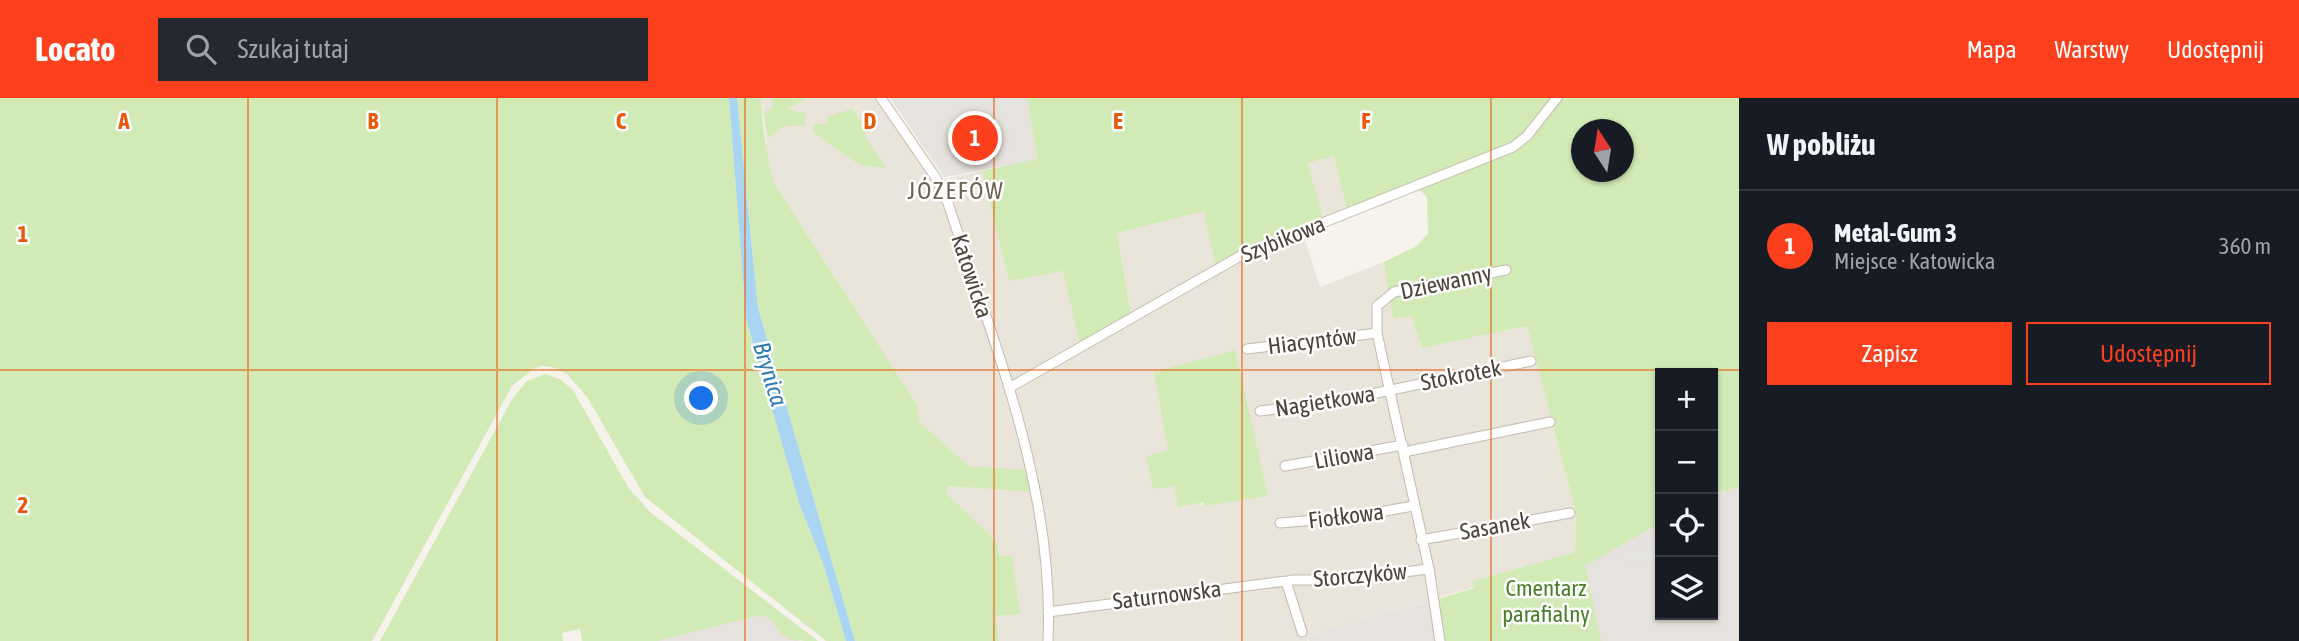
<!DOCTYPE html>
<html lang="pl">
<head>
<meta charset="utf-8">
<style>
  body { margin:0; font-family:"Asap Condensed",sans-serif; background:#242831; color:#f1f3f6 }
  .controls { position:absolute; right:21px; bottom:21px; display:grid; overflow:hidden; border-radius:0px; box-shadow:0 2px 5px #0004 }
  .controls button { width:63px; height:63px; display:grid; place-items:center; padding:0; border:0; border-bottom:2px solid #363941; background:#171b24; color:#f1f3f6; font:35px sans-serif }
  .compass { position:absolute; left:1571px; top:21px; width:63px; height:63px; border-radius:50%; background:#171b24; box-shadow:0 2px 5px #0004; rotate:348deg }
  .you { position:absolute; left:702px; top:301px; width:24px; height:24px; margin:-18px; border:5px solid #fff; border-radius:50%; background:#1a73e8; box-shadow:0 0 0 10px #1a73e833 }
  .badge { display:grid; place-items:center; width:46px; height:46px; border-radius:50%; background:#fc3f1d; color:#fff; font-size:23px; font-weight:700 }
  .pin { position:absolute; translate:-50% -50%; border:4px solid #fff; box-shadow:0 2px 7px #0006 }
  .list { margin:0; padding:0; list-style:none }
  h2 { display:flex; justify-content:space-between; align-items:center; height:91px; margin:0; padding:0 28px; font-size:30px }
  h2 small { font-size:23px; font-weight:400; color:#9ea1a6 }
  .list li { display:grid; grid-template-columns:46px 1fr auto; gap:21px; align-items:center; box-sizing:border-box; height:112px; padding:0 28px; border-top:2px solid #363941 }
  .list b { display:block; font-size:26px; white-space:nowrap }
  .list p { margin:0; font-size:23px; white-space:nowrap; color:#9ea1a6 }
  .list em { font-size:23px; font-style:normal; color:#9ea1a6 }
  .actions { display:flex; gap:14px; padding:21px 28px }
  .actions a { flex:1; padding:16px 0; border:2px solid #fc3f1d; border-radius:0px; text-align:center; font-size:24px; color:#fc3f1d }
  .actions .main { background:#fc3f1d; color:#fff }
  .icon { flex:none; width:38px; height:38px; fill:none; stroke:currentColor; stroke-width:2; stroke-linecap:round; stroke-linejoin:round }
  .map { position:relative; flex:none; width:1739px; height:543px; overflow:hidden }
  header { display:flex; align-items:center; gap:42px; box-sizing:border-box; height:98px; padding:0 35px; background:#fc3f1d; color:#fff }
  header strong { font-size:33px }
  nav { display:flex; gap:38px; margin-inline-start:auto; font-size:24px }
  .search { width:490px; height:63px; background:#242831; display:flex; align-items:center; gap:18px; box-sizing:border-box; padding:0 24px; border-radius:0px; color:#9ea1a6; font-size:26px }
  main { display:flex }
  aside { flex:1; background:#171b24 }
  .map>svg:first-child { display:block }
  .residential { fill:#eae5da; fill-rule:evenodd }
  .industrial { fill:#e6e2dd }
  .green { fill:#d2eab5; fill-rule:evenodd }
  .parking { fill:#e5e3e0 }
  .water { fill:#a9d4f2 }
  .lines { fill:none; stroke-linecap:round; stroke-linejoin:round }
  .minor-casing { stroke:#c2bbae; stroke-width:11 }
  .minor { stroke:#fff; stroke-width:9 }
  .grid { fill:none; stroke:#e8590c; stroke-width:2; stroke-opacity:0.55 }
  .labels { text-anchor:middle; stroke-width:5; stroke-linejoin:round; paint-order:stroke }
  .street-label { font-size:23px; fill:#4b4439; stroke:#fff }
  .park-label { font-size:23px; fill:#4a7f2a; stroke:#fff }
  .neighbourhood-label { font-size:24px; letter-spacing:2px; fill:#6e6250; stroke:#fff }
  .water-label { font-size:24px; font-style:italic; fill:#2e7ab2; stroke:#fff }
  .grid-label { font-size:23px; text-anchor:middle; font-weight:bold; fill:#e8590c; stroke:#fff; stroke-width:5; stroke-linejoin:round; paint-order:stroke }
</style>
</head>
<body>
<header>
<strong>Locato</strong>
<div class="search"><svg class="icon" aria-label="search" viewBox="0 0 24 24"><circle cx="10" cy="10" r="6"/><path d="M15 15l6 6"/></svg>Szukaj tutaj</div>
<nav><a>Mapa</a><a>Warstwy</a><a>Udostępnij</a></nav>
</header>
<main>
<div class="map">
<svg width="1739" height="543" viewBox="0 0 1739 543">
  <rect width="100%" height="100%" fill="#f6f3ec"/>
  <g class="residential">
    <path d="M761 0H875L932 84 982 73 1009 183 1063 173 1131 216 1117 135 1204 113 1219 173 1303 136 1320 189 1384 164 1393 221 1411 218 1422 250 1527 228 1576 415 1575 454 1474 483V489L1308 539V543H999L996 518 1019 516 1011 457 999 458 997 444 945 395 948 388 1031 394 969 368 920 324 916 305 774 85 765 53 767 43ZM1168 352 1268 398 1205 408 1174 388 1146 358Z"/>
    <path d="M1334 58 1347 112 1323 121 1308 65Z"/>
  </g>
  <g class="industrial">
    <path d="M890 0H1027L1037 62 944 79Z"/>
    <path d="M1739 389V543H1601L1584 468 1660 425V517H1713V396Z"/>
    <path d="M1430 503 1438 543H1309L1308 539 1351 525Z"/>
    <path d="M763 510 800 543H588Z"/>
  </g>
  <g class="green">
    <path d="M0 0H729L746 221 799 405 824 468 846 543H826L645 399 587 299 567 276 552 269 542 268 532 272 512 288 372 543H0Z"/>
    <path d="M737 0H761C763 30 766 57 774 85L916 305 920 324 969 368 1026 372 1031 394 948 388 946 395 997 444 999 458 1012 457 1020 516 996 518 999 543H855L758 210Z"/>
    <path d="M772 0H806L788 11 805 15V28H785L768 40 764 13 772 12Z"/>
    <path d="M1027 0H1739V389L1713 396V275H1660V425L1585 468 1601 543H1443L1434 502 1474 490 1473 483 1575 454 1576 415 1527 228 1422 250 1411 218 1393 221 1384 164 1415 149 1428 136 1427 99 1414 86 1347 112 1334 58 1308 65 1323 121 1215 166 1204 113 1117 135 1131 216 1080 245 1063 173 1009 183 982 73 1037 61ZM1582 32H1624V74H1582Z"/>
    <path d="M852 11 866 31V40L886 70 860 67 816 37 813 33 815 25 827 27 828 18Z"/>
    <path d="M1235 252 1268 398 1205 408 1203 404 1178 409 1174 388 1153 391 1146 358 1168 352 1154 274Z"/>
    <path d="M545 276 560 281 573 292 628 389 650 414 818 543C785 543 785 543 771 521L762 517 657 543H582L580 531 562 535 563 543H380L514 298 527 283Z"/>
  </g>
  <path class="parking" d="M1660 433V461L1626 469 1623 454 1641 450 1640 445 1657 441 1656 434Z"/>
  <path class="water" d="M729 0H737L758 210 855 543H846L824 468 799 405 746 221Z"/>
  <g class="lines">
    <g class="minor-casing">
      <g id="minor">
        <path d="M881 0 936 80 948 105C994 247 1055 391 1048 543"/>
        <path d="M1247 251 1377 235"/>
        <path d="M1009 290 1242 157 1513 49 1527 38 1557 0"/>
        <path d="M1260 313 1328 305 1531 263"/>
        <path d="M1404 354 1550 324"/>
        <path d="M1285 368 1403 347"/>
        <path d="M1280 425 1352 419 1413 408"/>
        <path d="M1421 442 1570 415"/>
        <path d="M1291 482H1336L1429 471"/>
        <path d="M1048 514 1286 483 1302 534"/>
        <path d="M1440 543 1429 471 1377 235V208L1394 194 1506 172"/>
      </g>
    </g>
    <use href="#minor" class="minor"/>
  </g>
  <path class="grid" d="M248 0V543M497 0V543M745 0V543M994 0V543M1242 0V543M1491 0V543M0 272H1739"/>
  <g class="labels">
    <g class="street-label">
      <text transform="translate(1283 141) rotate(-22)" y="8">Szybikowa</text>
      <text transform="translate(972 178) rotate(72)" y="8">Katowicka</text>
      <text transform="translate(1446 184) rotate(-12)" y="8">Dziewanny</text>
      <text transform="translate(1312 243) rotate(-7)" y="8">Hiacyntów</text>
      <text transform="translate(1461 277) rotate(-11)" y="8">Stokrotek</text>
      <text transform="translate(1325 303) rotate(-9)" y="8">Nagietkowa</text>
      <text transform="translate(1344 358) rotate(-10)" y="8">Liliowa</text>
      <text transform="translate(1346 418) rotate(-7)" y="8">Fiołkowa</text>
      <text transform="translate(1495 428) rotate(-10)" y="8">Sasanek</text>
      <text transform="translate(1360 477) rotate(-5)" y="8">Storczyków</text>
      <text transform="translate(1167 497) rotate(-7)" y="8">Saturnowska</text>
    </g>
    <g class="park-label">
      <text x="1546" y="498">Cmentarz<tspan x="1546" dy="26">parafialny</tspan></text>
    </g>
    <g class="neighbourhood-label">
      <text x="956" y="101">JÓZEFÓW</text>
    </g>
    <g class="water-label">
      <text transform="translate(770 276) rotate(73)" y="8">Brynica</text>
    </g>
  </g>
  <g class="grid-label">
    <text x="124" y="31">A</text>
    <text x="373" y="31">B</text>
    <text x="621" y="31">C</text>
    <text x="870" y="31">D</text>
    <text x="1118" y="31">E</text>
    <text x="1366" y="31">F</text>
    <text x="23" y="144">1</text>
    <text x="23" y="415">2</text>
  </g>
</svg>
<div class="controls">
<button>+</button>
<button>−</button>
<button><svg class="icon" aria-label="locate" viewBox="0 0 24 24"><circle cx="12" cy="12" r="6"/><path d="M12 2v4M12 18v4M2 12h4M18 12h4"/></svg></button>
<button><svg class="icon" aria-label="layers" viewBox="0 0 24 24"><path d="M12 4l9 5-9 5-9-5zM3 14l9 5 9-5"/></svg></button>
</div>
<svg class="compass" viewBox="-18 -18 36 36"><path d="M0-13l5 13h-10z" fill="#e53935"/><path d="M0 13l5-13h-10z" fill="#9ea1a6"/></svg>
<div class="you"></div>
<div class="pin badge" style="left:975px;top:40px">1</div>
</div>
<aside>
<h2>W pobliżu<small></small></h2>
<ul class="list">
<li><span class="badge">1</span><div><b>Metal-Gum 3</b><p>Miejsce · Katowicka</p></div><em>360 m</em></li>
</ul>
<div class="actions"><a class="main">Zapisz</a><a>Udostępnij</a></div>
</aside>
</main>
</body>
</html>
